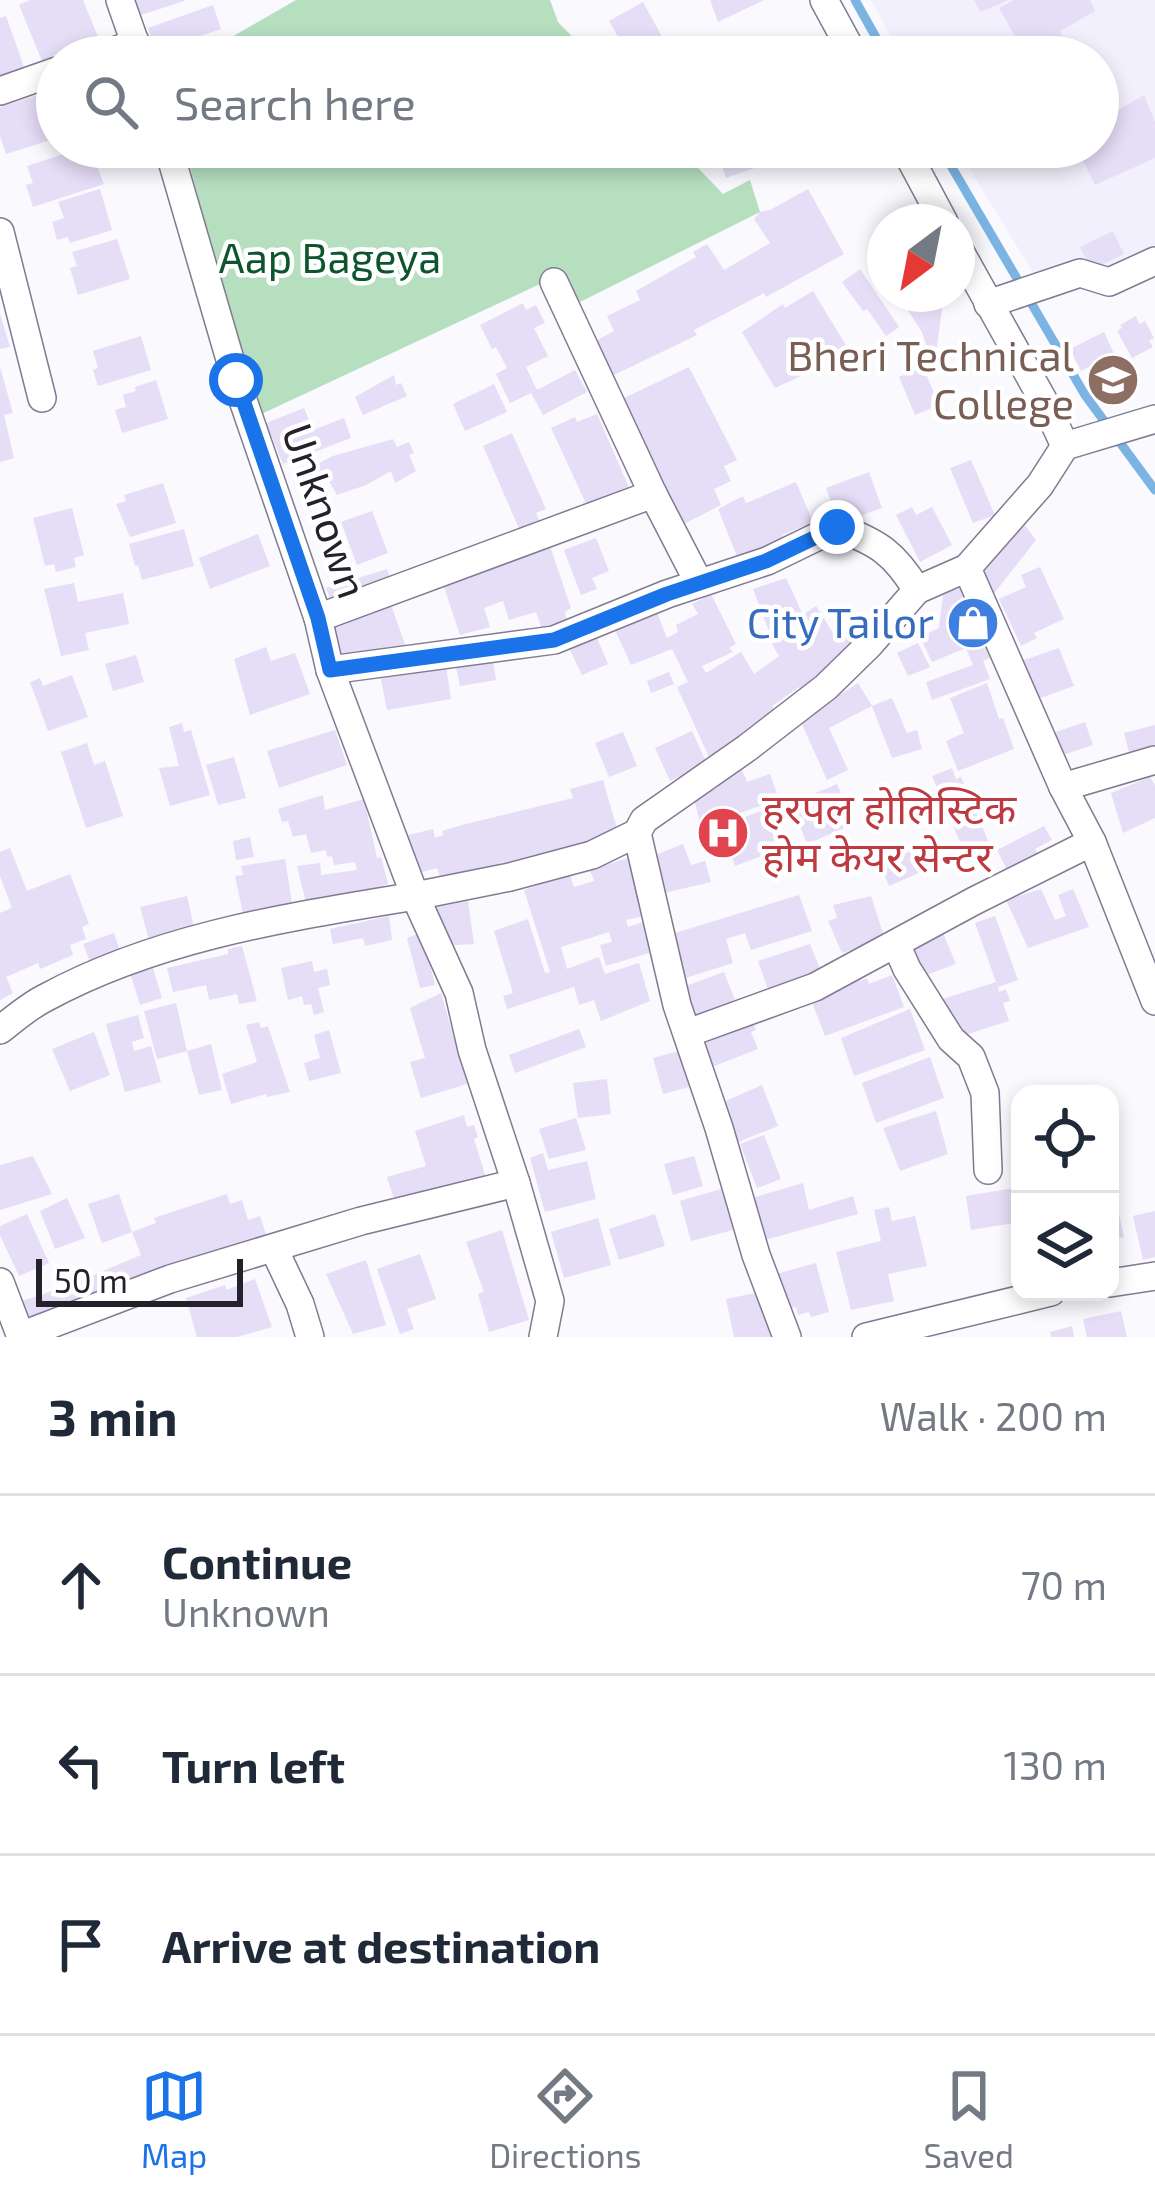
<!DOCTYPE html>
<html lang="en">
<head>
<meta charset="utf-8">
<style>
  body { margin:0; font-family:"Exo 2","Noto Sans Devanagari",sans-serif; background:#f6f6f7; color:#1f2937 }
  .controls { position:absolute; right:36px; bottom:36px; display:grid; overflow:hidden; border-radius:24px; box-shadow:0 6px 18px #0003 }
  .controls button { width:108px; height:108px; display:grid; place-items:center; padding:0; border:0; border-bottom:3px solid #e0e1e3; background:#fff; color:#1f2937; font:60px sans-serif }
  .compass { position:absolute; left:867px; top:204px; width:108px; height:108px; border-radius:50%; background:#fff; box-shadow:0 6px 18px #0003; rotate:212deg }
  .scale { position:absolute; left:36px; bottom:30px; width:207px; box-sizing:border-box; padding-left:12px; border:6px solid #23212a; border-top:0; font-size:33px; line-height:42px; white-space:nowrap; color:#23212a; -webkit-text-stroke:9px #fff; paint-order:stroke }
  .stop { position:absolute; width:36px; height:36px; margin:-27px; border:9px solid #1a73e8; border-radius:50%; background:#fff }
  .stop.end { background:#1a73e8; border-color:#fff; box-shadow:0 3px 12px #0008 }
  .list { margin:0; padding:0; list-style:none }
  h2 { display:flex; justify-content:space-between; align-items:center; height:156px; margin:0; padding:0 48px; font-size:51px }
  h2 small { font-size:39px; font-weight:400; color:#747a83 }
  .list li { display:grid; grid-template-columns:78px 1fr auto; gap:36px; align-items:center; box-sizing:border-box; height:180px; padding:0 48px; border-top:3px solid #e0e1e3 }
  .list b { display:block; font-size:45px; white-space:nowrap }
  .list p { margin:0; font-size:39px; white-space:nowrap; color:#747a83 }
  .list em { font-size:39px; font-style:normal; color:#747a83 }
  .icon { flex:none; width:66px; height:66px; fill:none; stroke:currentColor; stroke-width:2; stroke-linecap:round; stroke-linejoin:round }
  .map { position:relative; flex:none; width:1155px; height:1337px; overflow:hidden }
  .search { position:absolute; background:#fff; box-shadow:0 6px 18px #0003; left:36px; right:36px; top:36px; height:132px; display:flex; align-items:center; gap:30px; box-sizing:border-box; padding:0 42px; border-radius:66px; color:#747a83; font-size:45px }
  .sheet { height:696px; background:#fff }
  nav { display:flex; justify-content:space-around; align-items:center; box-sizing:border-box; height:168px; border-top:3px solid #e0e1e3; background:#fff; font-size:33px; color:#747a83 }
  nav a { display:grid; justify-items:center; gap:6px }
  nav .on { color:#1a73e8 }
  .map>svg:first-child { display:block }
  .built { fill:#f3f0fd }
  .green { fill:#b6dfc0 }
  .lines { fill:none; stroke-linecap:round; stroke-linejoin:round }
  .stream { stroke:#7bb4e3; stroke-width:9 }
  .building { fill:#e6ddf7 }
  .minor-casing { stroke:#7f7b91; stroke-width:30 }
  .minor { stroke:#fff; stroke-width:27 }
  .route { stroke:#1a73e8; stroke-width:15 }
  .labels { text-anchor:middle; stroke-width:9; stroke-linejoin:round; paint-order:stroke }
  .park-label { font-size:42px; fill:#0d552c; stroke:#fff }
  .education-label { font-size:42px; fill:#785e54; stroke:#fff; text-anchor:end }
  .street-label { font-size:42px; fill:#23212a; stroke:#fff }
  .shop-label { font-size:42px; fill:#366cbe; stroke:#fff; text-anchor:end }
  .health-label { font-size:42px; fill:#be3a42; stroke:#fff; text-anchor:start }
</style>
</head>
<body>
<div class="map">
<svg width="1155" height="1337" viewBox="0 0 1155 1337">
  <rect width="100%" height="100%" fill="#f9f9fe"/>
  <path class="built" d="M871 0H1155V273L1087 276 1045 292 956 147H1098V57H901Z"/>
  <g class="green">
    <path d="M296 0H550L558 22 592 57H197Z"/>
    <path d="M185 147H678L723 194 750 180 760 212 572 306 552 275 540 284 255 417Z"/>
  </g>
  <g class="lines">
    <g class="stream">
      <path d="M855 0 887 57"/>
      <path d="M940 147 1085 395 1155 490"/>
    </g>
  </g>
  <g class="building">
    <path d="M30 0H83L98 37 42 61 19 5Z"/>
    <path d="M124 0H184V1L132 18Z"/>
    <path d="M710 0H764L718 22Z"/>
    <path d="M974 0H1009L980 12Z"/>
    <path d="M1014 0H1090L1095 11 1060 31 1071 52 1062 57H1053L1042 38 1022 49 999 8Z"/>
    <path d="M643 2 665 42 638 57H630L609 21Z"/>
    <path d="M213 5 221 29 156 51 148 28Z"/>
    <path d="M6 16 25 70 0 79V18Z"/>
    <path d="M57 89V138L6 154 0 136V107Z"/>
    <path d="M1144 95 1155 122V158L1095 185 1076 147H1098V122Z"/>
    <path d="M85 147H89L104 184 33 207 26 185 33 183 27 166Z"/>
    <path d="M715 147H769L775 161 726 178Z"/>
    <path d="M100 189 112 230 70 243 68 237 57 240 52 222 64 218 58 202Z"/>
    <path d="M808 189 844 254 766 297 764 293 694 330 697 335 610 377 592 343 614 331 607 316 640 300 636 291 696 257 693 252 707 244 724 270 770 243 754 219 760 212 770 210Z"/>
    <path d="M1113 231 1124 254 1091 270 1080 247Z"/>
    <path d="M117 239 130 279 78 295 70 268 77 266 72 252Z"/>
    <path d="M860 269 899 327 886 336 867 309 863 311 842 282Z"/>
    <path d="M813 291 847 347 822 360 818 352 803 357 799 349 787 354 801 376 775 388 742 332 783 304 785 308Z"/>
    <path d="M929 294H944L934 369 922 332 905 306Z"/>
    <path d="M523 303 526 310 536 305 545 323 534 328 548 356 526 367 537 390 575 370 587 392 543 415 531 393 510 403 496 374 507 368 496 347 492 349 480 325Z"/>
    <path d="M0 314 10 347 0 349Z"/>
    <path d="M1136 316 1139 324 1145 321 1154 338 1149 341 1153 347 1132 358 1117 331 1122 328 1120 325Z"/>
    <path d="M1104 332 1114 354 1081 371 1070 349Z"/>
    <path d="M141 336 151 370 98 386 93 370 98 368 93 351Z"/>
    <path d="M1116 356 1118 360 1123 357 1137 381 1111 396 1099 374 1105 371 1102 365Z"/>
    <path d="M0 367 13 413 4 415 14 458 0 462Z"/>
    <path d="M689 367 737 460 724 466 731 481 714 489 721 505 678 527 620 400Z"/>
    <path d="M923 367 939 405 915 415 899 377Z"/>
    <path d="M394 375 396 385 401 383 407 396 363 415 355 397Z"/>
    <path d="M156 380 168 419 122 433 115 410 126 407 123 395 136 391 135 387Z"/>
    <path d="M494 384 507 412 465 431 453 404Z"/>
    <path d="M304 408 313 430 344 418 351 438 283 464 266 423Z"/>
    <path d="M597 414 630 490 588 508 551 428 575 417 577 422Z"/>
    <path d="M512 433 546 509 536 513 541 524 521 533 483 446Z"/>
    <path d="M393 439 397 447 409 442 414 453 409 455 416 471 395 483 391 471 366 485 337 495 329 481 317 486 313 466 333 456Z"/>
    <path d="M971 460 995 515 973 523 950 468Z"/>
    <path d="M869 472 882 508 839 524 826 488Z"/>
    <path d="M796 482 813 522 782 535 787 546 741 566 718 509 743 496 746 503Z"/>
    <path d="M163 483 176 523 130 537 116 504 126 501 124 495Z"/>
    <path d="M912 507 916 515 932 507 952 545 920 562 896 515Z"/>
    <path d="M72 508 84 555 74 558 76 567 56 572 54 564 45 566 33 518Z"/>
    <path d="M372 511 388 553 357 565 341 522Z"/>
    <path d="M1018 516 1036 540 992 596 977 566Z"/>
    <path d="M184 529 194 566 142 580 138 565 135 566 129 544Z"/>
    <path d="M258 534 270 566 210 589 199 558Z"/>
    <path d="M596 538 609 571 592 578 597 589 581 595 564 550Z"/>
    <path d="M550 546 571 608 565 612 568 625 544 635 536 612 509 620 503 601 484 608 490 627 460 635 443 584 492 569Z"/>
    <path d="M1040 567 1064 619 1034 633 1037 638 1021 646 999 599 1026 587 1021 575Z"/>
    <path d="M387 569 392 584 332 604 326 588Z"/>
    <path d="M786 578 803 615 816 606 835 636 841 630 854 647 802 690 799 687 772 706 776 713 728 743 731 750 710 759 677 687 688 682 672 649 631 665 614 628 654 605 667 638 678 632 676 625 698 614 692 604 711 594 736 644 729 648 733 652 702 666 706 673 741 652 754 674 779 656 772 644 805 627 799 618 769 631 753 589Z"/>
    <path d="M74 583 78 602 123 593 129 624 85 633 89 650 61 656 44 589Z"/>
    <path d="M968 585 990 658 983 661 990 679 932 700 926 682 973 665 966 648 932 662 920 637 939 628 943 595Z"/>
    <path d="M390 602 407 650 343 662 332 624Z"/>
    <path d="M597 638 608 664 582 675 570 650Z"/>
    <path d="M918 643 930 667 908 676 897 653Z"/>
    <path d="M266 647 271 661 295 653 310 694 250 715 234 659Z"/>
    <path d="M1059 648 1074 686 1029 702 1015 663Z"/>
    <path d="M136 655 144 682 113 691 105 664Z"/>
    <path d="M493 661 496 680 460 686 456 667Z"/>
    <path d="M446 666 451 699 387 710 379 670Z"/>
    <path d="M669 672 674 684 651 693 647 681Z"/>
    <path d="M72 675 88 717 48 731 30 682 40 678 43 686Z"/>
    <path d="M858 683 872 706 892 698 907 733 917 730 922 749 892 758 872 706 829 728 848 770 827 780 800 720Z"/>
    <path d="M987 683 999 719 1003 718 1014 749 958 771 946 741 964 733 950 698Z"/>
    <path d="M1085 722 1093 745 1051 759 1044 736Z"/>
    <path d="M182 723 184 732 191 730 210 795 170 806 159 768 179 766 169 727Z"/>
    <path d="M1155 725V757L1132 764 1124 733Z"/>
    <path d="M335 730 347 765 279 788 267 751Z"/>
    <path d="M692 731 707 764 670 781 655 748Z"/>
    <path d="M623 732 637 766 609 777 595 743Z"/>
    <path d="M87 743 94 765 105 761 123 816 86 828 61 752Z"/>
    <path d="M234 757 246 798 218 805 206 765Z"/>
    <path d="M952 768 956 779 961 777 992 850 968 861 932 776Z"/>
    <path d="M742 770 747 782 770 774 779 799 701 827 694 799 719 787 717 782Z"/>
    <path d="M1150 777 1155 785V818L1123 833 1111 793Z"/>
    <path d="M603 780 618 832 506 866 504 862 441 880 437 868 415 874 405 836 433 829 435 838 443 835 442 831 462 825 573 798 570 789Z"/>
    <path d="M837 784 854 824 807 844 793 809 801 806 799 800Z"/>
    <path d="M323 795 325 810 364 799 377 858 381 857 388 884 361 893 306 903 297 866 320 863 321 875 357 870 355 862 334 865 332 856 327 857 326 850 311 853 306 834 293 837 288 821 282 822 278 809Z"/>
    <path d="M761 811 764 821 772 818 784 848 735 866 720 826Z"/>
    <path d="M1044 826 1052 840 1035 849 1040 858 1009 874 997 850Z"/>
    <path d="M250 837 254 857 236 860 233 841Z"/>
    <path d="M908 843 921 872 889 886 876 855Z"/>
    <path d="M683 844 691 865 705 861 711 882 664 893 653 856Z"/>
    <path d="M10 848 27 891 70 874 89 924 82 927 86 939 70 945 73 955 40 969 38 963 6 977 13 993 0 1000V913L12 908 0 876V852Z"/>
    <path d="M634 856 648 915 626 920 628 927 643 922 652 952 606 966 600 945 612 942 609 932 561 947 567 969 599 957 605 974 639 963 650 1001 601 1021 594 1000 579 1005 574 987 507 1009 503 996 513 993 494 931 528 919 545 973 550 972 524 890 570 875 574 887 594 881 590 870Z"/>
    <path d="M285 859 293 909 244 918 235 876 243 875 241 866Z"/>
    <path d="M1041 889 1055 920 1066 916 1058 895 1073 889 1089 927 1028 948 1006 900Z"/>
    <path d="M799 895 812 931 751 950 745 933 726 939 733 963 676 981 662 937Z"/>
    <path d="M187 896 194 928 149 940 140 907Z"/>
    <path d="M871 896 885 939 842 953 828 921 837 918 833 905Z"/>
    <path d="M468 901 474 944 439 946 431 908Z"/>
    <path d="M389 916 392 940 365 946 363 938 333 944 330 929Z"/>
    <path d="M995 916 1018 980 998 987 999 992 1006 989 1010 1001 1003 1003 1009 1021 955 1038 943 999 996 982 975 923Z"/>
    <path d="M940 926 956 964 918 978 906 951Z"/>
    <path d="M422 932 435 985 420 988 407 938Z"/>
    <path d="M114 933 120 951 90 962 83 944Z"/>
    <path d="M810 944 824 978 771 998 758 961Z"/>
    <path d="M242 946 257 1001 239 1004 237 994 209 1000 206 985 173 992 167 968 228 954V949Z"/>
    <path d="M312 961 314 972 327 969 330 985 318 988 324 1012 314 1015 311 1004 304 1005 302 996 288 1000 281 968Z"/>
    <path d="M152 965 162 998 140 1005 130 972Z"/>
    <path d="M724 972 739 1010 695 1027 680 988Z"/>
    <path d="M892 975 904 1007 825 1036 809 995 859 977 860 981 867 978 869 984Z"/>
    <path d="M441 993 467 1084 421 1098 410 1062 425 1058 410 1008Z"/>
    <path d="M176 1003 187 1051 211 1044 222 1090 199 1095 187 1051 157 1059 144 1011Z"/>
    <path d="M910 1009 925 1050 854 1076 841 1038Z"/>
    <path d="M138 1015 144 1038 132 1042 134 1051 151 1046 161 1082 125 1092 106 1024Z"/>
    <path d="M750 1015 756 1030 751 1032 758 1049 712 1067 699 1035Z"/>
    <path d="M259 1022 261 1028 268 1026 290 1092 267 1097 266 1094 231 1104 222 1074 257 1062 246 1025Z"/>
    <path d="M579 1029 586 1047 515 1073 509 1055Z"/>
    <path d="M329 1030 341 1073 309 1081 304 1063 320 1058 314 1035Z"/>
    <path d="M94 1032 110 1075 70 1091 52 1049Z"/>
    <path d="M679 1051 689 1087 663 1094 653 1058Z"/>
    <path d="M930 1057 944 1098 876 1123 862 1083Z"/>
    <path d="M607 1079 611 1114 578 1118 573 1083Z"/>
    <path d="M762 1085 778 1126 738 1142 721 1103Z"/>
    <path d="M936 1111 948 1154 900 1171 883 1128Z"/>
    <path d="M464 1115 467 1127 474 1125 478 1137 474 1139 487 1181 397 1209 387 1177 426 1166 415 1131Z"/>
    <path d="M576 1118 586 1150 549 1159 539 1129Z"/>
    <path d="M764 1135 781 1179 757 1188 740 1144Z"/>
    <path d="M543 1153 548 1170 587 1161 596 1199 545 1212 530 1158Z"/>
    <path d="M33 1156 52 1194 0 1210V1165Z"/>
    <path d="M694 1156 703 1186 673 1195 664 1164Z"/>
    <path d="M1112 1182 1124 1237 1110 1241V1183Z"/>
    <path d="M803 1183 809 1210 853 1196 858 1214 765 1240 752 1198Z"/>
    <path d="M1020 1187V1243L1014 1223 971 1230 966 1196Z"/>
    <path d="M721 1189 733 1230 691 1241 680 1201Z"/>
    <path d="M119 1194 132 1232 102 1243 88 1204Z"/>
    <path d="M227 1194 230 1204 242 1200 248 1220 260 1216 267 1238 87 1302 77 1282 141 1255 132 1232 156 1223 154 1218Z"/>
    <path d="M67 1198 85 1238 55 1249 40 1211Z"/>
    <path d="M889 1207 892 1221 915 1216 927 1266 888 1274 894 1301 851 1310 836 1252 881 1241 874 1210Z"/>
    <path d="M1155 1211V1257L1143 1260 1133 1216Z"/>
    <path d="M27 1214 49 1263 19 1276 0 1235V1226Z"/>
    <path d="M655 1214 665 1246 619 1260 609 1229Z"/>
    <path d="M598 1218 611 1265 564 1278 551 1232Z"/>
    <path d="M502 1230 529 1320 489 1332 478 1294 484 1292 466 1242Z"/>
    <path d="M420 1254 436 1299 407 1309 414 1329 400 1334 377 1269Z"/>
    <path d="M366 1260 386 1325 353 1334 326 1274Z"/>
    <path d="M816 1263 829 1312 811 1317 809 1312 798 1315 796 1307 786 1310 776 1274Z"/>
    <path d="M255 1279 272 1327 237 1337H197L186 1298 225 1285 226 1290Z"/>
    <path d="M74 1284 83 1305 22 1327 13 1304Z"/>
    <path d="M765 1291 782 1337H734L726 1299Z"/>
    <path d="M1121 1311 1127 1337H1087L1083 1319Z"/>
    <path d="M1072 1326 1074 1337H1051L1050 1332Z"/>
  </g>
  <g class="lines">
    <g class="minor-casing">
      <g id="minor">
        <path d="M120 0 140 57"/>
        <path d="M824 0 855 57"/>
        <path d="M97 57 136 43"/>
        <path d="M0 91 57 71"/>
        <path d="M904 147 944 222"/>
        <path d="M0 232 42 398"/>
        <path d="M957 246 1047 407 1065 446 1040 485 967 568 1063 787 1092 842 1155 1001"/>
        <path d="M554 282 653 494"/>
        <path d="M988 304 1080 273 1109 282 1155 261"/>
        <path d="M1065 446 1155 419"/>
        <path d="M318 618 653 494 699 583"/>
        <path d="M330 670 554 640 667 594 767 561 837 527C879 543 894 553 917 590"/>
        <path d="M1063 787 1155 760"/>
        <path d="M896 944 907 969 951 1039 971 1057 985 1093 988 1170"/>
        <path d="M0 1030C14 1019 29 1006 45 998 159 936 289 917 415 896L330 670 318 618 236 380 168 147"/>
        <path d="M688 1033 815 987 974 901 1092 842"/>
        <path d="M274 1249 300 1304 310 1337"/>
        <path d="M0 1282 21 1337"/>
        <path d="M1110 1283 1155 1276"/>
        <path d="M20 1336 170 1279 361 1221 516 1183"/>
        <path d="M543 1337 550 1301 516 1183 472 1050 459 993 415 896 510 877 592 855 637 833"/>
        <path d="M787 1337 756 1255 719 1128 677 1005 637 833 644 820 747 748 826 687 870 644 917 590 967 568"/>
        <path d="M866 1337 1051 1292"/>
      </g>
    </g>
    <use href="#minor" class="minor"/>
  </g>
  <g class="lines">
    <path class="route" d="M236 380 318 618 330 670 554 640 667 594 766 561 837 527"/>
  </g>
  <defs>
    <g id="university-disc" transform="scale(2.7)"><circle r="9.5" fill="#8d6e63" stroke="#fff"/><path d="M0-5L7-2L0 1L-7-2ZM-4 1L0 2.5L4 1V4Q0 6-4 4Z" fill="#fff"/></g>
    <g id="shop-disc" transform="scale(2.7)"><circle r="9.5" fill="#3f7fe0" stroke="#fff"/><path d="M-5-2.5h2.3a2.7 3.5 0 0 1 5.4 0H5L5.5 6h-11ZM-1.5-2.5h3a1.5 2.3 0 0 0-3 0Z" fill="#fff"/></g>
    <g id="hospital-disc" transform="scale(2.7)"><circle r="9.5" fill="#e0444e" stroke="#fff"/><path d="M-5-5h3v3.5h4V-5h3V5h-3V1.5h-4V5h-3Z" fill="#fff"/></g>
  </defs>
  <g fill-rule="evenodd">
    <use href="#university-disc" x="1113" y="380"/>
    <use href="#shop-disc" x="973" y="623"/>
    <use href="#hospital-disc" x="723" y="833"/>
  </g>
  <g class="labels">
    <g class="park-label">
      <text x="330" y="273">Aap Bageya</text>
    </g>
    <g class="education-label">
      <text x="1074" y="371">Bheri Technical<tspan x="1074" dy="48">College</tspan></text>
    </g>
    <g class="street-label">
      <text transform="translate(325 511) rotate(71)" y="15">Unknown</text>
    </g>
    <g class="shop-label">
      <text x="934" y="638">City Tailor</text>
    </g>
    <g class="health-label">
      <text x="762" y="824">हरपल होलिस्टिक<tspan x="762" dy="48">होम केयर सेन्टर</tspan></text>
    </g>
  </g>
</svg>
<div class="controls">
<button><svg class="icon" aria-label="locate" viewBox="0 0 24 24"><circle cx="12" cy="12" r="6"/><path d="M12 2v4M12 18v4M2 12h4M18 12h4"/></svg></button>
<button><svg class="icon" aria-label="layers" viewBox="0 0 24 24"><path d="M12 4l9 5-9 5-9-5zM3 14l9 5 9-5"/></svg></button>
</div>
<svg class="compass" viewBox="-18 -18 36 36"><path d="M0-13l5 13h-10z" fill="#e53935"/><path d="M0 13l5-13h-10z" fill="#747a83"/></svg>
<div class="scale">50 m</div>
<div class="stop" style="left:236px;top:380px"></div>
<div class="stop end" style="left:837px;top:527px"></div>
<div class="search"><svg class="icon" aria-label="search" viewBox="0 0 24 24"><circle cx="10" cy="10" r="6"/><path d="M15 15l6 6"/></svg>Search here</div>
</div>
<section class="sheet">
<h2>3 min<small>Walk · 200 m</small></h2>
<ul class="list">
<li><svg class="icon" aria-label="ahead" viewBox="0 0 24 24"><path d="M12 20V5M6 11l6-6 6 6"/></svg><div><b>Continue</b><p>Unknown</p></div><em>70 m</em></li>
<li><svg class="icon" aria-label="left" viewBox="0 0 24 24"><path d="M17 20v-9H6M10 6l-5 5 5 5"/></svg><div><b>Turn left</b></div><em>130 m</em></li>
<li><svg class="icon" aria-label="arrive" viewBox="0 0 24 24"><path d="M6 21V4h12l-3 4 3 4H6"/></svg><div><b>Arrive at destination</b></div></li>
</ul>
</section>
<nav>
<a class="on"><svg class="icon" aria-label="map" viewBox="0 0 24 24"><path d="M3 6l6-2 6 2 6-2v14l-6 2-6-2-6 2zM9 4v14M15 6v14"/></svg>Map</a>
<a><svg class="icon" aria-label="directions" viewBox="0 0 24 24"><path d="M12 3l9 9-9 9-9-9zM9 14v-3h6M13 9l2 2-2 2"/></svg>Directions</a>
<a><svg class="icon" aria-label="saved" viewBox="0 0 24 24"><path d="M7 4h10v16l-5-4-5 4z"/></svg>Saved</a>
</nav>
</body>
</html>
